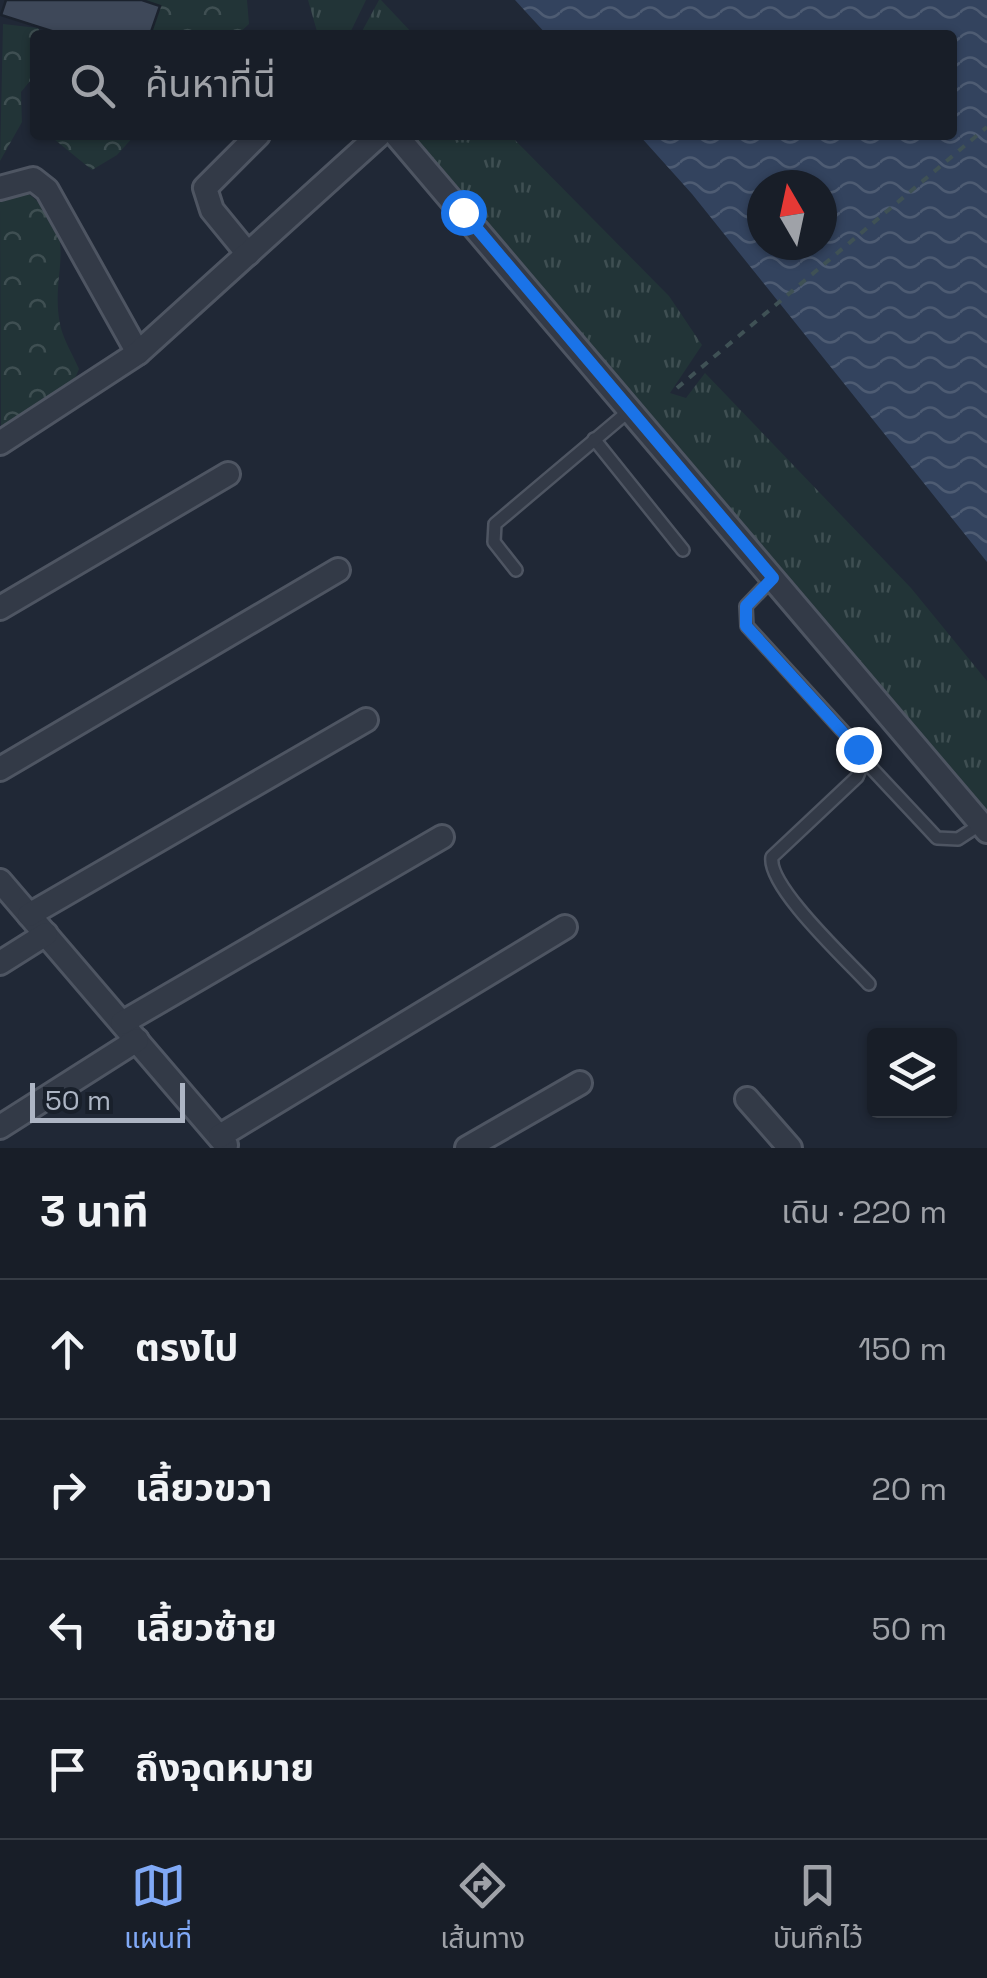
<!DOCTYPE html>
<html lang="th">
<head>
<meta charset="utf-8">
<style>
  body { margin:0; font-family:"Space Grotesk","Noto Sans Thai",sans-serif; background:#212730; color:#f1f3f6 }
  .controls { position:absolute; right:30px; bottom:30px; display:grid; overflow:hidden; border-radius:10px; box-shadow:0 2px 8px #0004 }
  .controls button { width:90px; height:90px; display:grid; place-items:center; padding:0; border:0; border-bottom:2px solid #363c45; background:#181e28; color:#f1f3f6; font:50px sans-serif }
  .compass { position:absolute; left:747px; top:170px; width:90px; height:90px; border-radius:50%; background:#181e28; box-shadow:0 2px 8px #0004; rotate:351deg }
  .scale { position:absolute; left:30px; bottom:25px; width:155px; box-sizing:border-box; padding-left:10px; border:5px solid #adb5c4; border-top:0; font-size:28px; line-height:35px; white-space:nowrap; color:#adb5c4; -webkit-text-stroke:8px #19202b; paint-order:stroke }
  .stop { position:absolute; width:30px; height:30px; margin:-22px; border:8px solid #1a73e8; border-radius:50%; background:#fff }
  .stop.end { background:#1a73e8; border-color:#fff; box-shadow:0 2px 10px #0008 }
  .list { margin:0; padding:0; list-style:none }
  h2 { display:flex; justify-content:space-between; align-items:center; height:130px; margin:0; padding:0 40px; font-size:42px }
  h2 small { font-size:32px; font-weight:400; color:#9fa2a8 }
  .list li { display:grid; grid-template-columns:65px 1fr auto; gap:30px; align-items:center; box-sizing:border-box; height:140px; padding:0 40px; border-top:2px solid #363c45 }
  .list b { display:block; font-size:38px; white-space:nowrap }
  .list em { font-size:32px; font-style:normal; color:#9fa2a8 }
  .icon { flex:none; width:55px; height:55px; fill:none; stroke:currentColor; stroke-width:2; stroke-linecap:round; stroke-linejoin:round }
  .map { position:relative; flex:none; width:987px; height:1148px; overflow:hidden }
  .search { position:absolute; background:#181e28; box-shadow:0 2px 8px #0004; left:30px; right:30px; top:30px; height:110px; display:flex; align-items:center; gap:25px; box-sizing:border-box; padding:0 35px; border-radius:10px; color:#9fa2a8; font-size:38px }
  .sheet { height:690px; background:#181e28 }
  nav { display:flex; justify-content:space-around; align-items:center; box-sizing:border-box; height:140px; border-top:2px solid #363c45; background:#181e28; font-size:28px; color:#9fa2a8 }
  nav a { display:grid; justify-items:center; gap:5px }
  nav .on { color:#80a9f6 }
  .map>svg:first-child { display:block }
  .grass { fill:url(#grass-tufts) }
  .forest { fill:url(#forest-crowns) }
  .water { fill:url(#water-waves); fill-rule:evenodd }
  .building { fill:#3e4859; stroke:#1b222d; stroke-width:2.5 }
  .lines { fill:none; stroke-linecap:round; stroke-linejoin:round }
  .lane-casing { stroke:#4e5562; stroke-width:16 }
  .street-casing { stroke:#4e5562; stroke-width:28 }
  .path { stroke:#3f5155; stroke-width:4; stroke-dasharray:8 8; stroke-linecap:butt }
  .lane { stroke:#333a47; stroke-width:11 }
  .street { stroke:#333a47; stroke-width:22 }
  .route { stroke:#1a73e8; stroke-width:12 }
</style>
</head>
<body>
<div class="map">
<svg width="987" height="1148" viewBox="0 0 987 1148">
  <defs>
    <pattern id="grass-tufts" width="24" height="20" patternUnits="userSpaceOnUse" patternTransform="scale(2.5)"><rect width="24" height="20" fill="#223437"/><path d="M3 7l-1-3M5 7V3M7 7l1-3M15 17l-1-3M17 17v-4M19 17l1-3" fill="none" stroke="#3f4f52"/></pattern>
    <pattern id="forest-crowns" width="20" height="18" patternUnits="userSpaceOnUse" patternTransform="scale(2.5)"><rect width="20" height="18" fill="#223437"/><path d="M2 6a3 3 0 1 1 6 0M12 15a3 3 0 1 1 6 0" fill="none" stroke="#3f4f52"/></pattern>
    <pattern id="water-waves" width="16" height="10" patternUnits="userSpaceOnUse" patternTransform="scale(2.5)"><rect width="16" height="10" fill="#33435e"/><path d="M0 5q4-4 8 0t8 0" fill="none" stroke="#4e5c73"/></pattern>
  </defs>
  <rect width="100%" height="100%" fill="#202836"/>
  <g class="grass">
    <path d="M308 0H366L349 35H318Z"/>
    <path d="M379 0H381L414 35H360Z"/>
    <path d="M404 135H510L669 296 702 345 670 393 686 398 705 373 911 588 987 681V817Z"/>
  </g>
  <g class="forest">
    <path d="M142 0H247L249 24 237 35H150L160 6Z"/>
    <path d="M3 24 38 28 42 35H35V75L21 92 22 122 0 161Z"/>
    <path d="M49 135H135L117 155 92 170Z"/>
    <path d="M26 192C84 234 49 269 60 324 63 339 73 355 79 369L73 383 1 426 0 201Z"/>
  </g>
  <path class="water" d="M515 0H987V562L692 194 639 135H952V35H547ZM762 185H822V245H762Z"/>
  <path class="building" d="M6 0H142L160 6 150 35H64L1 15Z"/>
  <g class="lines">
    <g class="lane-casing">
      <g id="lane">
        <path d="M594 439 683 550"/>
        <path d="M516 570 494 542 495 524 630 410"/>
        <path d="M773 578 746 606 747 626 851 740 864 760 857 777 772 857C767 886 847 960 869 984"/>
        <path d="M864 760 937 838 958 839 981 824"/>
      </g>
    </g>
    <g class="street-casing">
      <g id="street">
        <path d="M396 135 987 831"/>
        <path d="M0 188 33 179 47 190 138 353"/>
        <path d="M248 254 212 210 205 188 258 135"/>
        <path d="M0 443 138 353 379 135"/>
        <path d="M0 608 228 474"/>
        <path d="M0 769 338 570"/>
        <path d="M0 881 226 1145"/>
        <path d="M29 915 366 720"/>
        <path d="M0 963 46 934"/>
        <path d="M122 1023 442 837"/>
        <path d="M747 1099 790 1148"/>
        <path d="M0 1127 137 1040"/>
        <path d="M220 1136 565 927"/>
        <path d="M467 1148 580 1083"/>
      </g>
    </g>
    <path class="path" d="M677 388 987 127"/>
    <use href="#lane" class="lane"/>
    <use href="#street" class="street"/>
  </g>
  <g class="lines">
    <path class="route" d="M463 212 773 578 746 606V626L858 749"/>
  </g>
</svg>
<div class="controls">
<button><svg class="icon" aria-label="layers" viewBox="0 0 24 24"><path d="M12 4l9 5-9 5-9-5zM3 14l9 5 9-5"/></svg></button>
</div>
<svg class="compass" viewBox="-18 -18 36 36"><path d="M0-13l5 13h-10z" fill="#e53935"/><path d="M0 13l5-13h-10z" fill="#9fa2a8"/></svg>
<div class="scale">50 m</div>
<div class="stop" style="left:463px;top:212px"></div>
<div class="stop end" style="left:858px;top:749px"></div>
<div class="search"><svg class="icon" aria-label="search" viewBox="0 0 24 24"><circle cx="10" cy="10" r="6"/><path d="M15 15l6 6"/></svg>ค้นหาที่นี่</div>
</div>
<section class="sheet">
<h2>3 นาที<small>เดิน · 220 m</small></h2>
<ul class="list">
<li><svg class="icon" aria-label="ahead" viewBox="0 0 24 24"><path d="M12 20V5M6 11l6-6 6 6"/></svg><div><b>ตรงไป</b></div><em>150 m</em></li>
<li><svg class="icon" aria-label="right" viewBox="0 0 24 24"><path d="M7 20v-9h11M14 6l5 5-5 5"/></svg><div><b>เลี้ยวขวา</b></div><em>20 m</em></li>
<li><svg class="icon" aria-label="left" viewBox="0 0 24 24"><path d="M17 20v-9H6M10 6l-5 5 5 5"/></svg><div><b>เลี้ยวซ้าย</b></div><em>50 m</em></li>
<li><svg class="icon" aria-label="arrive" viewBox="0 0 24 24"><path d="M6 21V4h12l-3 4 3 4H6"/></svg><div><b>ถึงจุดหมาย</b></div></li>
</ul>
</section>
<nav>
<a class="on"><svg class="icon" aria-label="map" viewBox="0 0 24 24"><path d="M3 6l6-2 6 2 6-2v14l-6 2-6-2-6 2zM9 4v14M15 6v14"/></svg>แผนที่</a>
<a><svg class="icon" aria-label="directions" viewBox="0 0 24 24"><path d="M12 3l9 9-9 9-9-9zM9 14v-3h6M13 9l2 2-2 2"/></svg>เส้นทาง</a>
<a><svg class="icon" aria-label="saved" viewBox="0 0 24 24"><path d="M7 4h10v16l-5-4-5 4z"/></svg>บันทึกไว้</a>
</nav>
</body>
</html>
